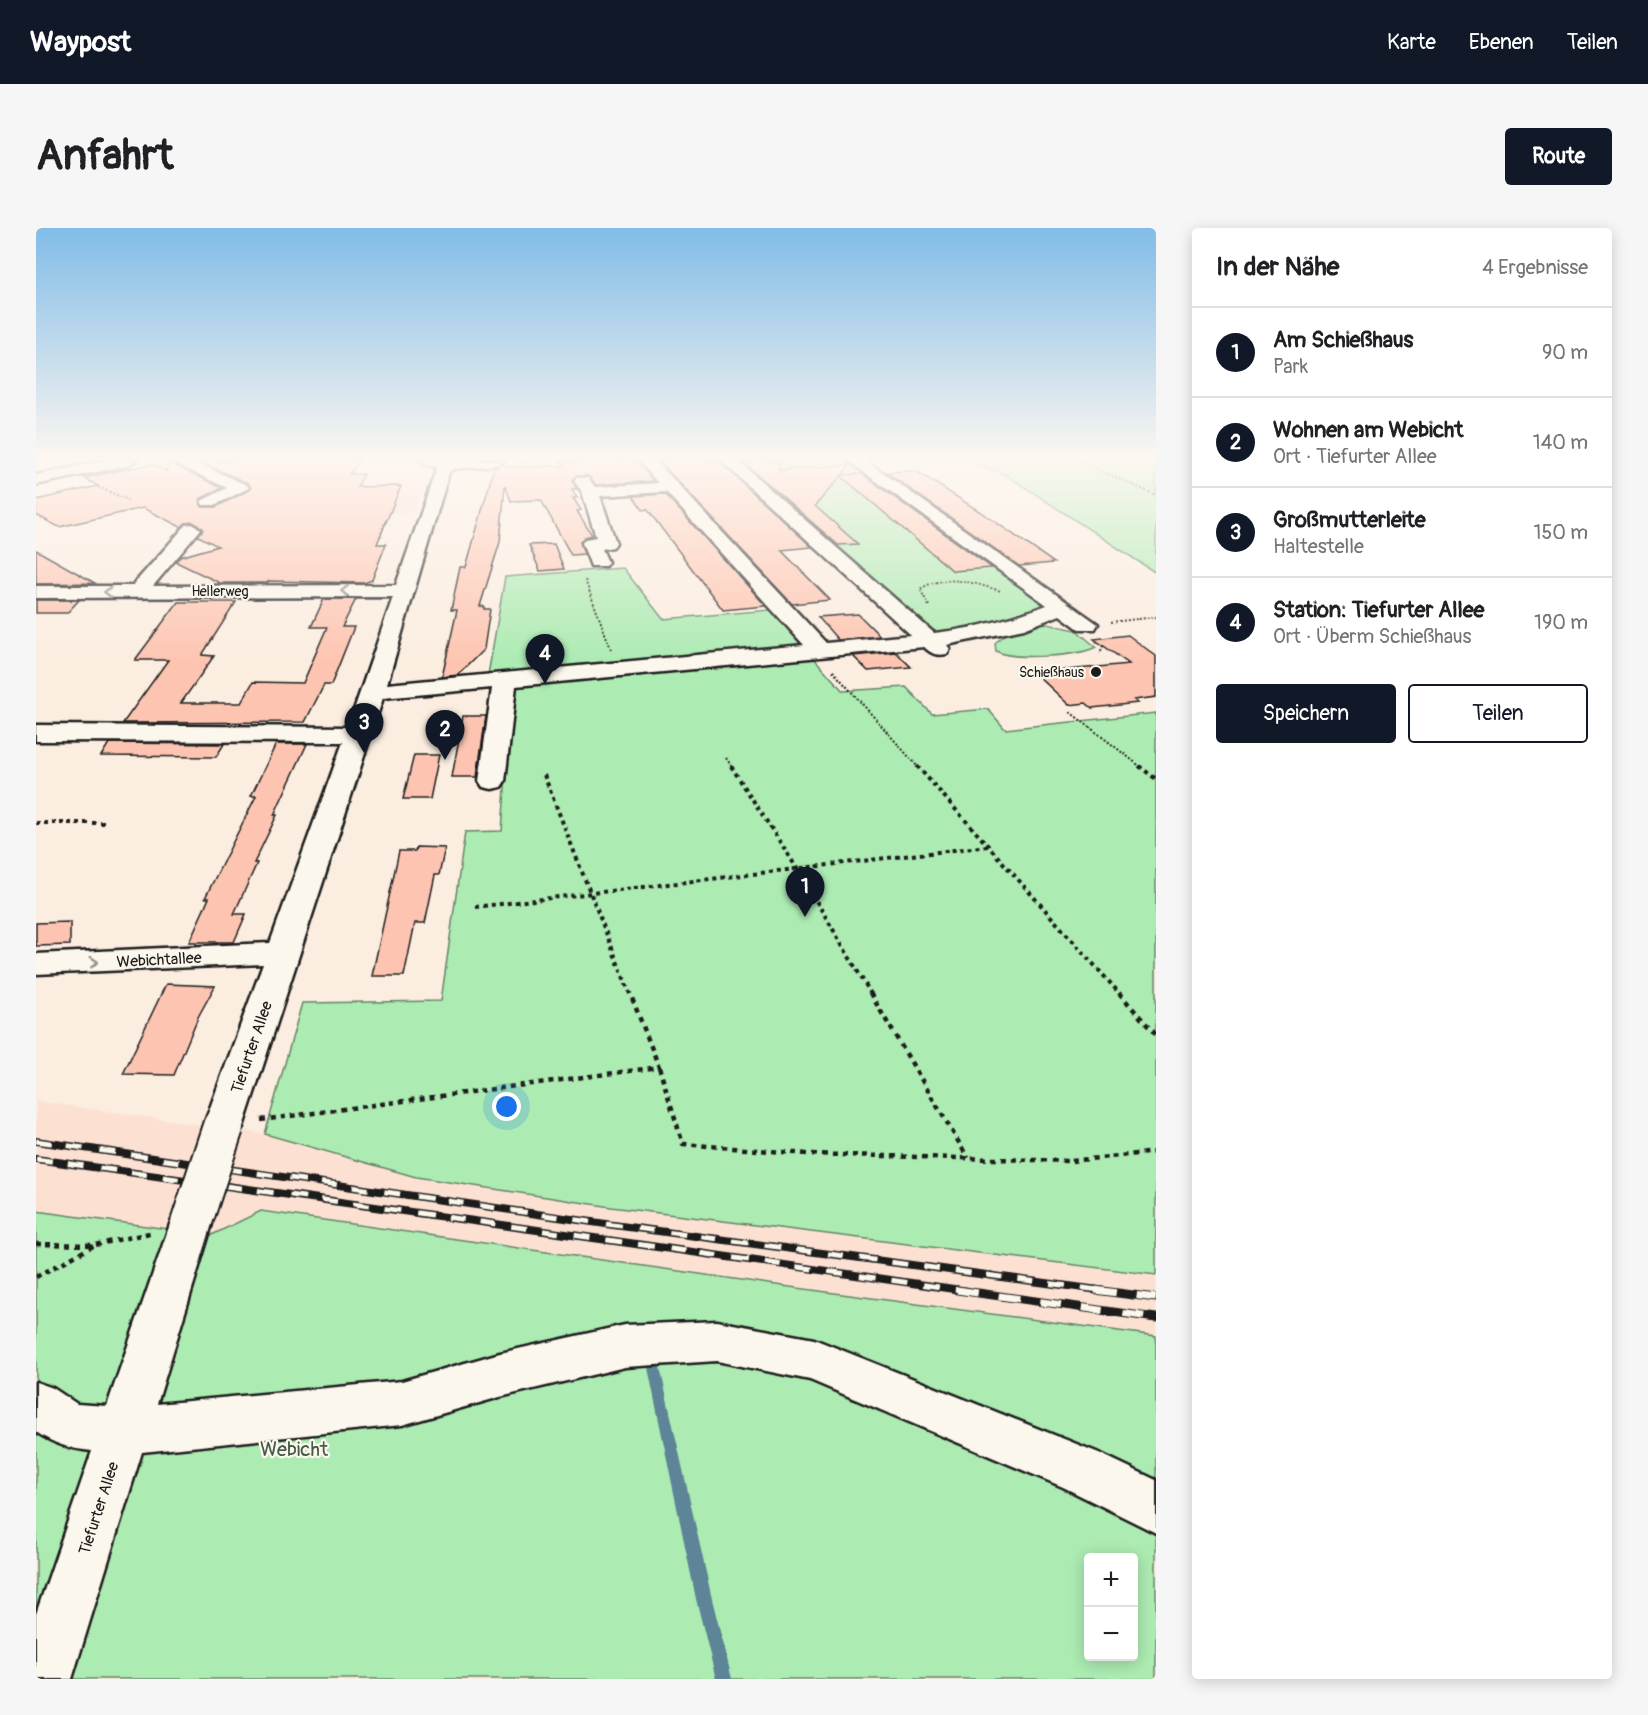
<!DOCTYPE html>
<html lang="de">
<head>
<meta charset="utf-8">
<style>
  body { margin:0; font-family:Pangolin,sans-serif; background:#f6f6f6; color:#202124 }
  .controls { position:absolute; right:18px; bottom:18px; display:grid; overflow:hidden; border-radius:6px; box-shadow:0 3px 15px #0003 }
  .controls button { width:54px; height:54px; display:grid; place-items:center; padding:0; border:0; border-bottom:2px solid #e0e0e0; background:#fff; color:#202124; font:30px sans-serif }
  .you { position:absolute; left:471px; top:879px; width:21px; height:21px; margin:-15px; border:4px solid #fff; border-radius:50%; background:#1a73e8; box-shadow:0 0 0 9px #1a73e833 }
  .badge { display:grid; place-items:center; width:39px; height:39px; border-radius:50%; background:#111827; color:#fff; font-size:20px; font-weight:700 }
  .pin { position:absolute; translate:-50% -50px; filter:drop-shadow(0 2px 3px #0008) }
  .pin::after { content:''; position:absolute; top:32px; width:21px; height:18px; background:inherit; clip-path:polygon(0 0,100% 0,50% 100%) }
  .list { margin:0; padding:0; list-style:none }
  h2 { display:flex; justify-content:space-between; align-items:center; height:78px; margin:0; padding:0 24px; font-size:26px }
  h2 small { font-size:20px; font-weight:400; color:#757577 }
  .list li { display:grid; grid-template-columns:39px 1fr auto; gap:18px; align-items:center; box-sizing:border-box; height:90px; padding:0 24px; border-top:2px solid #e0e0e0 }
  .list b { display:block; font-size:22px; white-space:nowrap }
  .list p { margin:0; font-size:20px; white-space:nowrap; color:#757577 }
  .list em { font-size:20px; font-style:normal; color:#757577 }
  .actions { display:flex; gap:12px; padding:18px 24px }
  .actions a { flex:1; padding:14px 0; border:2px solid #111827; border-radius:6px; text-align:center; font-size:21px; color:#111827 }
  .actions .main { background:#111827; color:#fff }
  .map { position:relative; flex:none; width:1120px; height:1451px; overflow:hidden; border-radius:6px }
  header { display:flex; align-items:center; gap:36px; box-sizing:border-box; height:84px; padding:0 30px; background:#111827; color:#fff }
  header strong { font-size:28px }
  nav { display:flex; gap:33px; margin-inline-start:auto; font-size:21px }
  .intro { display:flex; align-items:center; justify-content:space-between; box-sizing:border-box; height:144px; padding:0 36px }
  h1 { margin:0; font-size:42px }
  .button { padding:15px 27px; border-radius:6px; background:#111827; color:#fff; font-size:21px; font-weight:700 }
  main { display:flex; gap:36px; padding:0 36px }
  aside { flex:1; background:#fff; border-radius:6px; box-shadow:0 3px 15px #0003 }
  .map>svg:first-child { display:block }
  .built { fill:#fce1d2 }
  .green { fill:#acebb2; stroke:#648467; stroke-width:1.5; fill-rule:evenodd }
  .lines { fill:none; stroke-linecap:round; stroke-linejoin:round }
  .stream { fill:#5d8497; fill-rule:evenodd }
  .building { fill:#fdc5b1; stroke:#1c1c1c; stroke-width:1.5 }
  .minor-casing { stroke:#1c1c1c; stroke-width:5 }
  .major-casing { stroke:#1c1c1c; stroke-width:5 }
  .path-far2 { stroke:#1c1c1c; stroke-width:2; stroke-dasharray:2 2; stroke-linecap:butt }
  .path-far1 { stroke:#1c1c1c; stroke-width:4; stroke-dasharray:4 4; stroke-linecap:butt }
  .path { stroke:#1c1c1c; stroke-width:4.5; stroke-dasharray:5 5; stroke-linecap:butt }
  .minor { fill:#fbf7ec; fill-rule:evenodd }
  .major { fill:#fbf7ec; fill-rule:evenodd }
  .rail-far1-casing { stroke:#1c1c1c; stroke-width:8 }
  .rail-casing { stroke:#1c1c1c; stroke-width:9 }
  .rail-far1 { stroke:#fbf7ec; stroke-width:5; stroke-dasharray:16; stroke-linecap:butt }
  .rail { stroke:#fbf7ec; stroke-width:7; stroke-dasharray:21; stroke-linecap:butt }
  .minor-bridge-casing { stroke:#1c1c1c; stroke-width:44; stroke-linecap:butt }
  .minor-bridge { stroke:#fbf7ec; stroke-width:40 }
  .oneway { stroke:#97948e }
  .poi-dot { fill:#1c1c1c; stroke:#fbf7ec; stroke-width:2 }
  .labels { text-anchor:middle; stroke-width:4.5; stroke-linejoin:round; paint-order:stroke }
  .far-street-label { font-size:14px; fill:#1c1c1c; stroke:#fbf7ec }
  .far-poi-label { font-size:14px; fill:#1c1c1c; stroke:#fbf7ec; text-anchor:end }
  .street-label { font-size:16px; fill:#1c1c1c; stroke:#fbf7ec }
  .near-park-label { font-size:20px; fill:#475a49; stroke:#fbf7ec }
</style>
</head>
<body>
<header>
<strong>Waypost</strong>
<nav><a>Karte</a><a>Ebenen</a><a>Teilen</a></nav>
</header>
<div class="intro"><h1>Anfahrt</h1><a class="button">Route</a></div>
<main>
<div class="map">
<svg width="1120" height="1451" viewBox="0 0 1120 1451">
  <rect width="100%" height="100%" fill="#fbede0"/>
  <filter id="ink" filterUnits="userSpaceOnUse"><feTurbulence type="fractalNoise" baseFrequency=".0167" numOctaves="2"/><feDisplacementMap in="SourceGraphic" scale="12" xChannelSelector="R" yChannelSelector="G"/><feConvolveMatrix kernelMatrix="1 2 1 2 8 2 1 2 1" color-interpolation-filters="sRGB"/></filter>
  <g filter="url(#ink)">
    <g class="built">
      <path d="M318 252H390L377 286H280Z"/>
      <path d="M0 873 229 906 380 949 575 979 1120 1047V1108L761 1060 225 983 176 1007 0 983Z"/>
    </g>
    <g class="green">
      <path d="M697 232H809L959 341H964L1013 377 1007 382 912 407 895 405Z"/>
      <path d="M931 232H1120V345L970 247Z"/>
      <path d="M587 340 627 391 735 382 807 463 870 459 896 486 952 481 969 501 1120 485V1047L575 979 380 949 229 906 266 775 405 773 429 604 466 603 477 446 452 447 469 349Z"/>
      <path d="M1006 395 1040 402 1060 419C1043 428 977 433 960 423L959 415 972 404Z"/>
      <path d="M0 983 176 1007 225 983 761 1060 1120 1108V1451H0ZM1052 1330H1098V1428H1052Z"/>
    </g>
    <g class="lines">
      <path class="stream" d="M617 1129 622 1131 623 1135 676 1371 696 1451H680L660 1371 611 1135 612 1131Z"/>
    </g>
    <g class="building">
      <path d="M160 232H325L313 246H328L321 259 365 258 341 316H350L336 352 328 355 233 353 231 355H184L140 334 144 329 182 318 162 308 167 301 157 294 150 295 145 299 107 280 23 299 0 287V272L62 258 48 250 115 236 130 243 132 234 186 260 164 271 167 279H180L215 261 212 255Z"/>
      <path d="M600 232 617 253 560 257 552 248H540L536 252 541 261H536L541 270H537L545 282 541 283 556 307 549 309 544 314 548 326 535 327 505 272 475 273 469 257 464 314 444 378H448V381H454L448 421 422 447 406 449 421 382H415L424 339H430L458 240 466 236 470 239 528 238 525 234Z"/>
      <path d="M622 232H682L776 319 745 322 794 372 756 376Z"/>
      <path d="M705 232H743V242L814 237 806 247 826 246 956 340 917 343 805 248 779 278 822 316 802 317Z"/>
      <path d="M880 243 951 288 1018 335 983 338 850 244Z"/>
      <path d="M629 266 730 378 687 382 611 281 607 282 597 268Z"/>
      <path d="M518 316 528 341 504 343 493 317Z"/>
      <path d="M0 322 59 355 0 356Z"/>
      <path d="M288 371H320L306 399H318L295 457H288L269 494 87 495 132 432H99L142 374H200L166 427 178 428 145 475H205L217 454 267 455 291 399H275Z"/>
      <path d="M0 372H43L31 385H0Z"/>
      <path d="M822 386 844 408 802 412 782 389Z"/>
      <path d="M1092 407 1120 428V469L1098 472 1102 475 1056 480 1050 475 1033 477 999 445 1093 436 1058 411Z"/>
      <path d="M860 424 875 439 832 443 817 428Z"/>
      <path d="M427 488H450L441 549H416Z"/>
      <path d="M73 515 188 516 180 529 65 528Z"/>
      <path d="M240 516H271L238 587H241L218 635H221L198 686H210L198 714H153L173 670H169L220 568H215Z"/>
      <path d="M378 527H403L394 571H367Z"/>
      <path d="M380 619 409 620 403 647H399L389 695H379L368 748H336L363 623H379Z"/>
      <path d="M34 694V717L0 718V695Z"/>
      <path d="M130 756 179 758 162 789 138 847 87 846Z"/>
    </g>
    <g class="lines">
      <g class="minor-casing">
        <g id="minor">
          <path d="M133 232H154L211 257 213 260 179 277H167L165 273 191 260Z"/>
          <path d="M469 232 461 237 417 241 413 244 351 456 768 417 630 264 564 268 580 315 577 319 566 321 572 334 569 338H555L546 315 549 311 560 309 546 264 538 253 540 250H552L559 259 622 255 602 232H619L790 415 875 407 684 232H701L898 405C938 401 974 391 1011 377L811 232H829L1062 396 1059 401H1043L1024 387 988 401 911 417 914 421 911 426C900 428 896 426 888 419L480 458 469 553 465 559 456 561 447 559 443 553 456 460 347 470 207 899 201 909 187 913 173 909 167 899 227 736 0 746V726L234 715 307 514 0 513V497L312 499 357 369 0 370V358H96L150 297 156 296 165 301 117 358 360 357 401 239 386 236 384 232Z"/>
          <path d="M155 979 170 984 176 996 121 1176 366 1153 464 1125 589 1097 681 1093 778 1111 1063 1225 1120 1252V1305L1027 1259 774 1152 681 1133 589 1139 464 1169 366 1197 106 1224 36 1451H0V1386L56 1223C34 1221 18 1216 0 1204V1154L17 1160 41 1176 71 1178 134 996 140 984Z"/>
        </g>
      </g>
      <g class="major-casing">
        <path id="major" d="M71 232H101L93 237 0 257V247Z"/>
      </g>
      <g class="path-far2">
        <path d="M1039 232 1120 267"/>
        <path d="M483 235 509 232"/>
        <path d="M62 259 92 272"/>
        <path d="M344 309 350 292"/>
        <path d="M549 352 575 421"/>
        <path d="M893 378 884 361C910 345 938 355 965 363"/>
        <path d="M1075 394 1120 389"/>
        <path d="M1060 413 1067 418 1064 425"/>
        <path d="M797 443 882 539"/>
        <path d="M1034 484 1105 539"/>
        <path d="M690 530 696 539"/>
      </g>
      <g class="path-far1">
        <path d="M695 538 762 642 835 766"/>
        <path d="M881 538 1084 766"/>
        <path d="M1103 538 1120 551"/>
        <path d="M508 547 594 766"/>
        <path d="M0 595H69"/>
        <path d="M439 679 952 618"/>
      </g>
      <g class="path">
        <path d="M834 765 932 930"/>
        <path d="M1083 765 1120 807"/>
        <path d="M623 839 647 916 772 926 1035 933 1120 924"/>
        <path d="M225 892 623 839 594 765"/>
        <path d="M0 1016 59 1017 118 1004"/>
        <path d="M0 1049 59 1017"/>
      </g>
      <use href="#minor" class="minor"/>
      <use href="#major" class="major"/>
      <g class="rail-far1-casing">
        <g id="rail-far1">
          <path d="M0 913 570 996 1070 1063"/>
          <path d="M0 931 932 1063"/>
        </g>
      </g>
      <g class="rail-casing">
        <g id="rail">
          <path d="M921 1062 1120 1090"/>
          <path d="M1059 1062 1120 1070"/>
        </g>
      </g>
      <use href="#rail-far1" class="rail-far1"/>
      <use href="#rail" class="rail"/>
      <g class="minor-bridge-casing">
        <path id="minor-bridge" d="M155 996 187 899"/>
      </g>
      <use href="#minor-bridge" class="minor-bridge"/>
    </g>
    <defs><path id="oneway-chevron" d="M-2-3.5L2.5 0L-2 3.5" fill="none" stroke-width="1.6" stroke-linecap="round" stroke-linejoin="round" transform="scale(1.5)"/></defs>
    <g class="oneway">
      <use href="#oneway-chevron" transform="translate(309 363) rotate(180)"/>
      <use href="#oneway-chevron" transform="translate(72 364) rotate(179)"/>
      <use href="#oneway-chevron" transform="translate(58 734) rotate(-3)"/>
    </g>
  </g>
  <linearGradient id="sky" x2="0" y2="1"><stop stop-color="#81bce8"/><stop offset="0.53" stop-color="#fdf7f1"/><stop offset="1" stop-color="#fdf7f1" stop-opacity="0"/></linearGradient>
  <rect width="1120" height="435" fill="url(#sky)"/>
  <circle class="poi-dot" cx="1060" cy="444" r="6"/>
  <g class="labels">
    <g class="far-street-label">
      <text x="184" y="368">Hellerweg</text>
    </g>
    <g class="far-poi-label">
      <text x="1048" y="449">Schießhaus</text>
    </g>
    <g class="street-label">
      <text transform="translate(123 731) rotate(-3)" y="6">Webichtallee</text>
      <text transform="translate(215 819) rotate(-71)" y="6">Tiefurter Allee</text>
      <text transform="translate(62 1280) rotate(-72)" y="6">Tiefurter Allee</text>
    </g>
    <g class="near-park-label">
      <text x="258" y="1228">Webicht</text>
    </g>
  </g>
</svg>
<div class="controls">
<button>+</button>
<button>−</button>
</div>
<div class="you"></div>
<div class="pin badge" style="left:769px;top:689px">1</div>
<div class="pin badge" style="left:409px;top:532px">2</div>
<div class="pin badge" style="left:328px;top:525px">3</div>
<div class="pin badge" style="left:509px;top:456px">4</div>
</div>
<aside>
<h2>In der Nähe<small>4 Ergebnisse</small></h2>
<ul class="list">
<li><span class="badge">1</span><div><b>Am Schießhaus</b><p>Park</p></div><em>90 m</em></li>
<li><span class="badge">2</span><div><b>Wohnen am Webicht</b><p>Ort · Tiefurter Allee</p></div><em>140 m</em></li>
<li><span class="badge">3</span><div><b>Großmutterleite</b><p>Haltestelle</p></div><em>150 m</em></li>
<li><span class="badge">4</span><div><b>Station: Tiefurter Allee</b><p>Ort · Überm Schießhaus</p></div><em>190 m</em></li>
</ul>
<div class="actions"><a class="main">Speichern</a><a>Teilen</a></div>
</aside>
</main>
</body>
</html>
